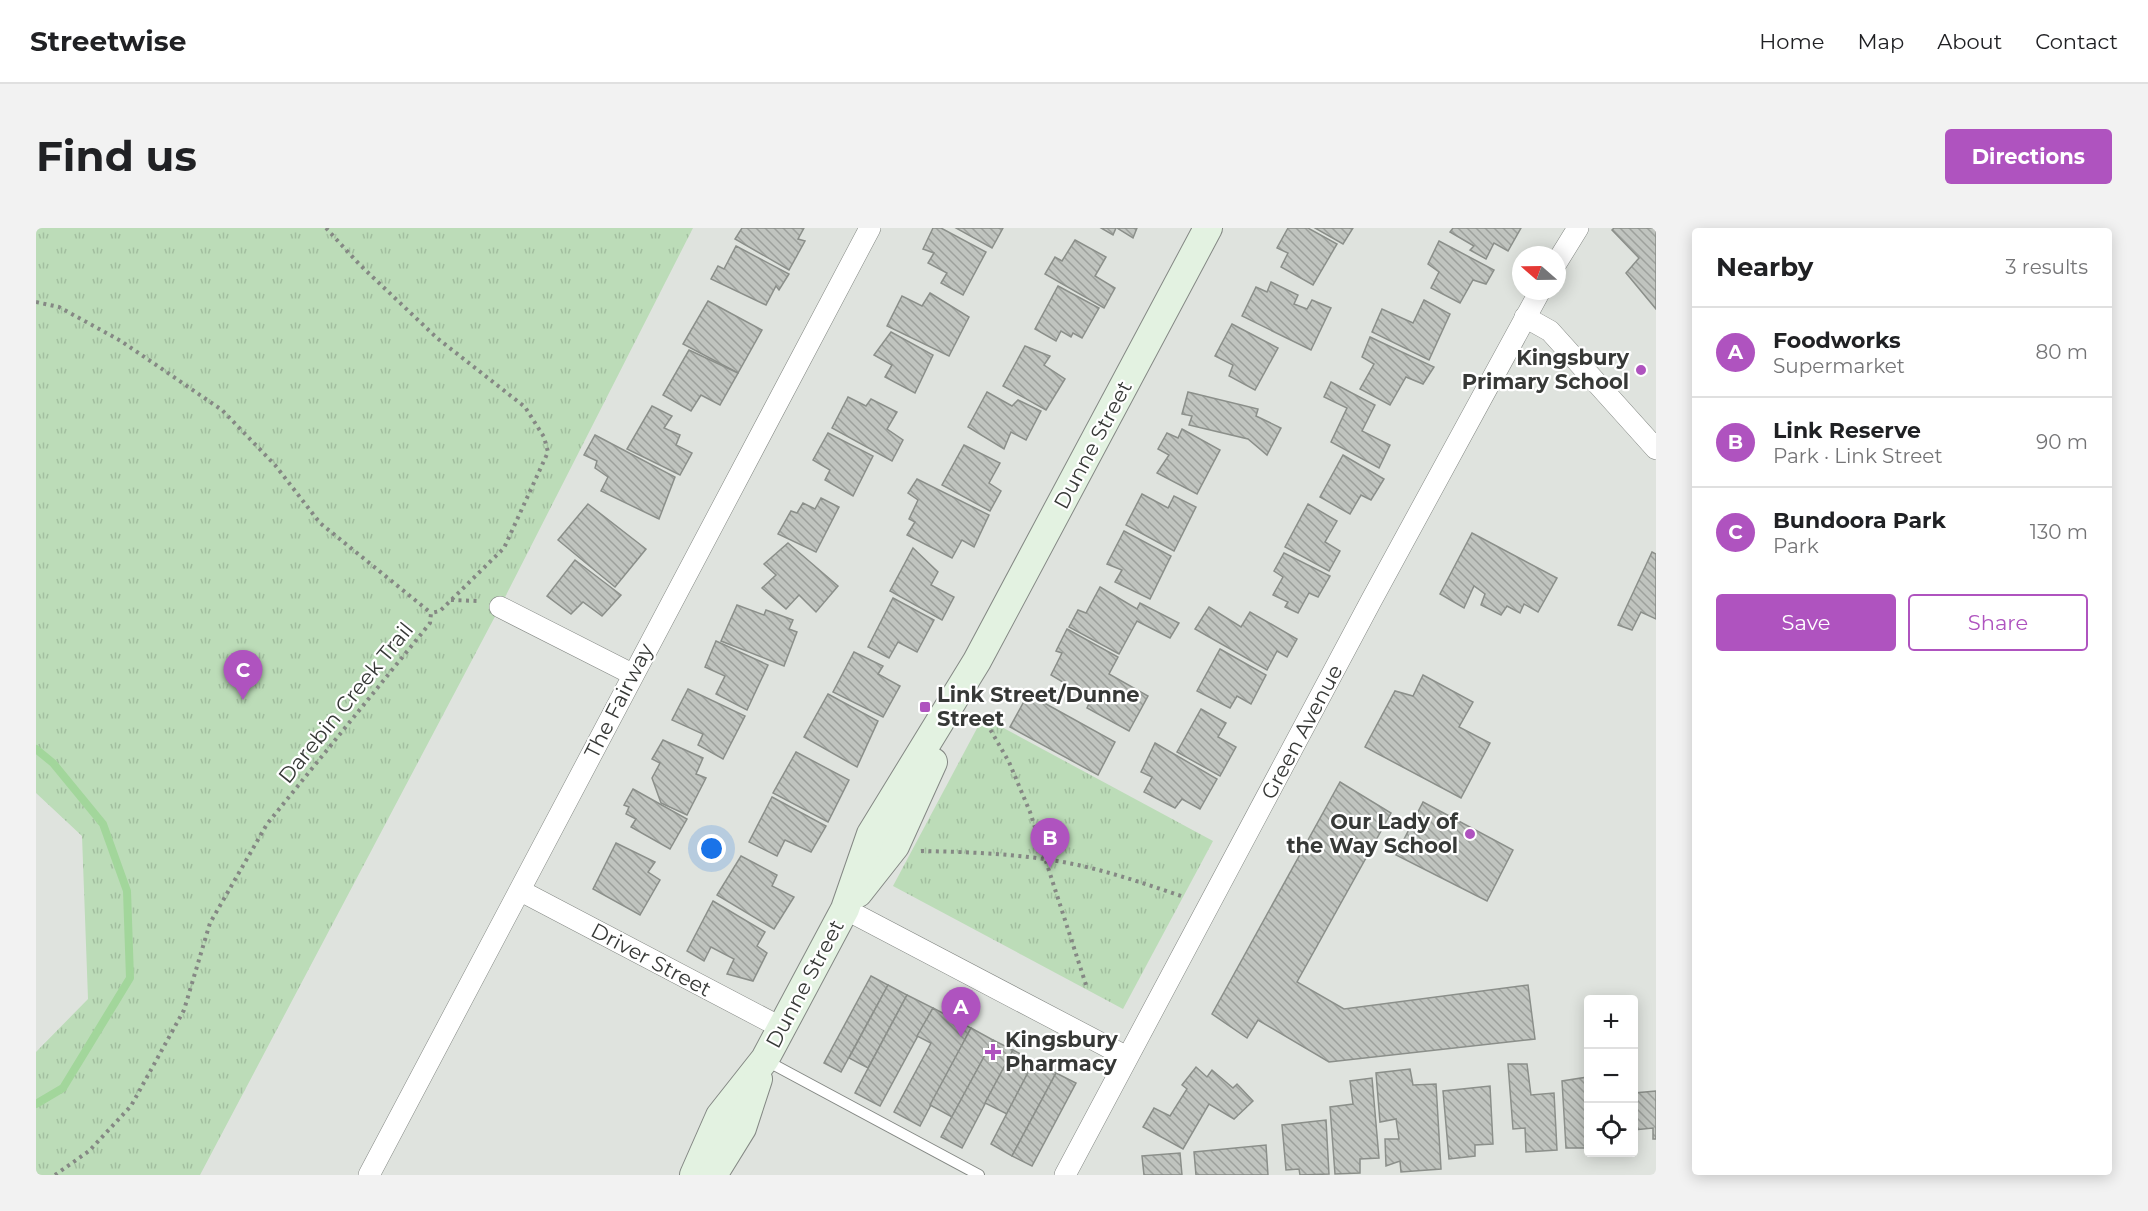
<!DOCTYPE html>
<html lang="en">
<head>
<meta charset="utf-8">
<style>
  body { margin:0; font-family:Montserrat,sans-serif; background:#f2f2f2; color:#202124 }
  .controls { position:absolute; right:18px; bottom:18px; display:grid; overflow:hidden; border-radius:6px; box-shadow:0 3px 15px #0003 }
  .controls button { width:54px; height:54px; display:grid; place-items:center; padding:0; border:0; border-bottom:2px solid #e0e0e0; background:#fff; color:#202124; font:30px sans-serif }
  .compass { position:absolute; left:1476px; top:18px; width:54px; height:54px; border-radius:50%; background:#fff; box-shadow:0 3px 15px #0003; rotate:290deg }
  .you { position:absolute; left:676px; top:621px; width:21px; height:21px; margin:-15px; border:4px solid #fff; border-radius:50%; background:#1a73e8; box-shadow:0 0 0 9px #1a73e833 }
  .badge { display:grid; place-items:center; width:39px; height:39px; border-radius:50%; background:#af53bf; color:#fff; font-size:20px; font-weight:700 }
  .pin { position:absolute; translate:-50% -50px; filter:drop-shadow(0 2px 3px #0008) }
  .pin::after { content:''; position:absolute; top:32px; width:21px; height:18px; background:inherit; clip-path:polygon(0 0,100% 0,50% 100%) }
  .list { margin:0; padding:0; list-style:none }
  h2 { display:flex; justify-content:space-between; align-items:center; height:78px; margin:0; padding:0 24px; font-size:26px }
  h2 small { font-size:20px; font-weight:400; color:#757577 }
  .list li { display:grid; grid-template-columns:39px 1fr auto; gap:18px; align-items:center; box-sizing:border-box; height:90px; padding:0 24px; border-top:2px solid #e0e0e0 }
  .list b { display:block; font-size:22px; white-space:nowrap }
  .list p { margin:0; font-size:20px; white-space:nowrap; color:#757577 }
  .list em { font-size:20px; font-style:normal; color:#757577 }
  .actions { display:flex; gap:12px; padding:18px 24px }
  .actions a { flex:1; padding:14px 0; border:2px solid #af53bf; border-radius:6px; text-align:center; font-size:21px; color:#af53bf }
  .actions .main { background:#af53bf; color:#fff }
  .icon { flex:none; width:33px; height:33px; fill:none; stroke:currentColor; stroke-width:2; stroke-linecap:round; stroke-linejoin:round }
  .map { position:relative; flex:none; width:1620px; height:947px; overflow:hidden; border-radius:6px }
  header { display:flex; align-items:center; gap:36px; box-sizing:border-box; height:84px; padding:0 30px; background:#fff; border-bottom:2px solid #e0e0e0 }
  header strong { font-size:28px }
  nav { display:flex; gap:33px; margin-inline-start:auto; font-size:21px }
  .intro { display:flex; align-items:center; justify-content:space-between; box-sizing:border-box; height:144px; padding:0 36px }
  h1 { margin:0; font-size:42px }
  .button { padding:15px 27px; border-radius:6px; background:#af53bf; color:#fff; font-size:21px; font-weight:700 }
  main { display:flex; gap:36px; padding:0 36px }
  aside { flex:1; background:#fff; border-radius:6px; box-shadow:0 3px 15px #0003 }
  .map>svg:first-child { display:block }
  .grass { fill:url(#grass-tufts) }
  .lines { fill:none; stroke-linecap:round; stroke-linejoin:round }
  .stream { stroke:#a2d69b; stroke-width:8 }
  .building { fill:url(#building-back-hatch); stroke:#8b8f8a; stroke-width:1.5 }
  .lane-casing { stroke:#848884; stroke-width:12 }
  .street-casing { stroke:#848884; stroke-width:22 }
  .secondary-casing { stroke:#848884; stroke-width:30 }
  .path { stroke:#858884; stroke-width:4; stroke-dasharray:3 4.5; stroke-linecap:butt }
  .lane { stroke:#fff; stroke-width:10 }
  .street { stroke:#fff; stroke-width:21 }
  .secondary { stroke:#e3f2e1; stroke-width:28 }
  .poi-dot { fill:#af53bf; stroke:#fff; stroke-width:2 }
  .labels { text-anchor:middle; stroke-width:4.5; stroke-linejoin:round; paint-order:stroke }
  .poi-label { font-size:21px; font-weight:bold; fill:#373937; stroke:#fff; text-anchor:end }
  .street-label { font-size:21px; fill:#373937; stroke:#fff }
</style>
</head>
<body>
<header>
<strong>Streetwise</strong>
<nav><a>Home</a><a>Map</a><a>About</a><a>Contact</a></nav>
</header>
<div class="intro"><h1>Find us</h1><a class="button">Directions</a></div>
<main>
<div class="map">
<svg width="1620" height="947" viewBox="0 0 1620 947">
  <defs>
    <pattern id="grass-tufts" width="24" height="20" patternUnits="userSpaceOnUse" patternTransform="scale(1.5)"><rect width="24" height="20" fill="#bcdcb8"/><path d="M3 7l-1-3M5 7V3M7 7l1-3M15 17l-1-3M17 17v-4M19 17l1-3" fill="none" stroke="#a2be9f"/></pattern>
    <pattern id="building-back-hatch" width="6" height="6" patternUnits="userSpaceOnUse" patternTransform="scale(1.5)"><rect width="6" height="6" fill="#c0c4bf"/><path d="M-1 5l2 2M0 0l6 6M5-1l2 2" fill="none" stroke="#9da09c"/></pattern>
  </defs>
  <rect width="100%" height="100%" fill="#dfe3de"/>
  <g class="grass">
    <path d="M0 0H657L464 379 164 947H0V824L52 771 46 608 0 565Z"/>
    <path d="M947 489 1177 613 1087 781 857 658Z"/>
  </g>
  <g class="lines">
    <path class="stream" d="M0 521 17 535 67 596 91 663 94 750 27 860 0 876"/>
  </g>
  <g class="building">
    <path d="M706 0H768L762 11 769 13 753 42 699 11Z"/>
    <path d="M897 0H905L950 24 927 67 905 55 911 45 892 35 898 25 887 21Z"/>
    <path d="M920 0H967L956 20Z"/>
    <path d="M1065 0H1080L1077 7Z"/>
    <path d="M1081 0H1101L1097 10Z"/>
    <path d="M1252 0H1272L1301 16 1277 57 1245 39 1252 25 1241 20Z"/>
    <path d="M1279 0H1317L1307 16Z"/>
    <path d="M1417 0H1485L1472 23 1458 15 1450 31 1434 22 1438 18 1414 4Z"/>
    <path d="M1578 0H1620V81L1590 45 1603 30 1576 2Z"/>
    <path d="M1039 12 1070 29 1059 48 1079 60 1068 80 1009 46 1019 29 1026 33Z"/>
    <path d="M1403 13 1458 42 1450 56 1437 52 1424 75 1395 60 1403 44 1392 36Z"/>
    <path d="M700 18 753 46 743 62 740 58 730 77 675 51 682 38 688 41Z"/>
    <path d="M1235 54 1262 67 1258 76 1271 81 1276 72 1295 80 1275 122 1206 88 1220 59 1231 64Z"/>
    <path d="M1022 58 1063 80 1046 110 1037 105 1035 109 1025 103 1020 113 999 101Z"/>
    <path d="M894 65 933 89 913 128 851 98 866 68 886 78Z"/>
    <path d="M1388 72 1414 86 1393 132 1336 104 1346 81 1377 95Z"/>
    <path d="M672 73 726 102 702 145 647 116Z"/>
    <path d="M1196 96 1242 120 1219 162 1193 148 1197 137 1179 128Z"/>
    <path d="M855 104 897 127 879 165 849 149 856 137 838 127Z"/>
    <path d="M1334 109 1398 139 1387 156 1370 149 1354 177 1324 161 1338 136 1326 129Z"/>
    <path d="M989 118 1014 128 1008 137 1029 151 1010 182 967 158Z"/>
    <path d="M653 122 702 145 684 177 665 167 655 183 627 167Z"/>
    <path d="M1295 154 1339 177 1326 203 1354 217 1343 240 1295 214 1311 180 1288 169Z"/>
    <path d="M951 164 976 178 982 172 1005 183 990 212 975 204 968 221 932 199Z"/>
    <path d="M1152 164 1222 181 1220 188 1245 200 1231 227 1212 211 1153 197 1156 188 1146 186Z"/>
    <path d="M812 169 830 178 835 171 861 184 851 201 867 212 856 233 796 200Z"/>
    <path d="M616 178 636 188 628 200 644 207 640 217 656 225 644 247 591 221Z"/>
    <path d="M1146 201 1184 222 1161 266 1121 245 1133 227 1122 221 1131 205 1142 210Z"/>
    <path d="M792 205 837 228 817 268 789 252 794 242 777 232Z"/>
    <path d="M559 207 639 249 623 291 565 263 572 249 559 240 561 233 548 227Z"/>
    <path d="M928 217 964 235 953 255 965 263 954 283 906 257Z"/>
    <path d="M1307 227 1348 251 1335 272 1325 267 1314 286 1284 269Z"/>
    <path d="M881 251 953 287 938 319 926 312 916 330 871 307 879 294 873 291 882 272 872 265Z"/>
    <path d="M1106 266 1132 280 1138 268 1160 279 1138 323 1090 297Z"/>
    <path d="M785 270 803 279 780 324 742 306 755 283 761 285 767 275 779 281Z"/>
    <path d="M552 276 610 321 579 359 522 312Z"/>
    <path d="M1272 276 1301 293 1289 314 1304 323 1293 343 1249 319Z"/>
    <path d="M1088 303 1135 328 1114 371 1079 354 1086 342 1071 336Z"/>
    <path d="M1436 305 1521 350 1502 384 1488 376 1484 385 1471 378 1465 387 1445 377 1449 366 1438 358 1428 380 1404 366Z"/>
    <path d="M752 315 802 358 780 384 763 367 750 381 726 360 740 347 728 336Z"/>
    <path d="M877 320 902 344 895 357 918 369 906 392 854 363Z"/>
    <path d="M1616 324 1620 326V391L1605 384 1596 402 1582 397Z"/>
    <path d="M1248 325 1294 348 1282 369 1273 365 1262 385 1249 379 1252 374 1237 367 1247 349 1238 343Z"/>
    <path d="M539 332 585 367 566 388 547 374 535 386 511 368Z"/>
    <path d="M1064 359 1101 381 1104 375 1143 395 1134 410 1101 393 1083 426 1033 399 1042 382 1050 385Z"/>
    <path d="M857 370 898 392 881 424 862 414 853 430 832 419Z"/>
    <path d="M701 377 728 387 730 382 757 392 753 401 761 404 748 438 685 413Z"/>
    <path d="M1173 379 1205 399 1214 384 1261 411 1251 429 1241 423 1231 442 1159 401Z"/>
    <path d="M1031 401 1082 429 1073 446 1112 468 1093 503 1051 480 1055 471 1015 447 1026 425 1020 423Z"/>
    <path d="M680 413 732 437 711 482 680 466 689 448 669 439Z"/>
    <path d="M1184 421 1230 447 1215 476 1201 468 1194 480 1161 463Z"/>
    <path d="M818 424 847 438 842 446 864 458 847 489 797 464Z"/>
    <path d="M1387 447 1437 474 1423 499 1454 515 1425 570 1329 519 1359 463 1377 468Z"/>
    <path d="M652 461 709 488 687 531 662 517 667 506 636 492Z"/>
    <path d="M792 466 842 493 821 539 768 509Z"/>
    <path d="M992 466 1079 514 1062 547 974 499Z"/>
    <path d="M1165 481 1190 495 1182 509 1200 519 1184 548 1141 524Z"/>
    <path d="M627 512 667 530 660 546 670 550 651 587 625 575 616 550 624 535 616 531Z"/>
    <path d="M1119 515 1181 551 1164 581 1146 571 1139 580 1108 564 1116 549 1105 544Z"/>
    <path d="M760 524 813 552 792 594 737 565Z"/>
    <path d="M1304 554 1355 585 1261 754 1308 781 1492 757 1499 811 1293 834 1222 792 1211 810 1176 786Z"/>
    <path d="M597 561 651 591 634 621 595 599 600 591 590 586 593 579 588 577Z"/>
    <path d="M736 569 790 598 775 624 749 612 741 628 713 614Z"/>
    <path d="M1387 574 1477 622 1451 673 1360 627Z"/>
    <path d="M580 615 619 634 612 644 624 652 604 687 557 661Z"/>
    <path d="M705 628 741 647 736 658 758 669 738 701 681 667Z"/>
    <path d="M677 673 729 704 721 718 731 725 717 753 691 746 698 731 675 719 668 733 651 723Z"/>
    <path d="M835 748 852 757 805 844 788 835Z"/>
    <path d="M852 757 871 767 832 840 813 830Z"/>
    <path d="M871 767 897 780 844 878 819 865Z"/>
    <path d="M897 780 935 800 884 898 858 884 895 815 881 808Z"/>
    <path d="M935 800 957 812 916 889 894 877Z"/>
    <path d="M957 812 977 822 926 920 905 909Z"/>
    <path d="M977 822 998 833 971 886 949 875Z"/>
    <path d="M998 833 1020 845 976 928 955 916Z"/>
    <path d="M1472 836H1491L1495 867 1518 865 1521 922 1490 924 1489 900 1477 901Z"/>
    <path d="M1160 839 1171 849 1176 842 1197 860 1201 856 1217 873 1198 891 1173 876 1147 921 1107 899 1118 880 1134 888 1151 861 1146 857Z"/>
    <path d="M1374 841 1377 857 1400 856 1405 941 1365 944 1364 933 1350 938 1349 911H1363L1360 891 1344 894 1340 845Z"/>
    <path d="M1020 845 1040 855 996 938 976 928Z"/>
    <path d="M1552 849 1550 920H1530L1526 853Z"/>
    <path d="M1336 850 1343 930 1324 931V945L1299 946 1294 879 1317 876 1314 853Z"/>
    <path d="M1454 858 1457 916 1439 917V928L1413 931 1407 863Z"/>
    <path d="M1620 863V911H1617V900L1598 902V865Z"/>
    <path d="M1290 892 1293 946 1264 947 1263 941 1250 942 1246 897Z"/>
    <path d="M1230 917 1232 947H1160L1158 924Z"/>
    <path d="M1144 925 1146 947H1108L1106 928Z"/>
  </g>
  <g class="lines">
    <g class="lane-casing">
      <path id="lane" d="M729 832 943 947"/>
    </g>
    <g class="street-casing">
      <g id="street">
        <path d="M1521 34 1542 0"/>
        <path d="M1489 89 1514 103 1620 221"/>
        <path d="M464 379 596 446"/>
        <path d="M485 663 746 800"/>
        <path d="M809 681 1091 829"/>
        <path d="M333 947 834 0"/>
        <path d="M1029 947 1335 373 1504 63"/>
      </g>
    </g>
    <g class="secondary-casing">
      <g id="secondary">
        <path d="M822 665 859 618 897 534"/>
        <path d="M658 947 684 888 729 831 809 681 835 606 941 433 1172 0"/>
        <path d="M677 947 706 900 722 851"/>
      </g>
    </g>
    <g class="path">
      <path d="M290 0 324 37 401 110 489 179 508 209 512 224 468 320 404 383 395 385"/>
      <path d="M0 74 23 79 85 113 186 182 239 237 284 295 395 385"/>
      <path d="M415 372 443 373"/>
      <path d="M947 489 973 534 994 584 1051 760"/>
      <path d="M885 623C936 624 991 626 1042 637 1078 645 1113 657 1148 669"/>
      <path d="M19 947 53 923 95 878 148 782 174 695 231 596 386 405 394 395 395 385"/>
    </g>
    <use href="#lane" class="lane"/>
    <use href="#street" class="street"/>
    <use href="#secondary" class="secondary"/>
  </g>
  <g class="poi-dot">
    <circle cx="1605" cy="142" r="6"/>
    <rect x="883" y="473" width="12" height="12" rx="3"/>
    <circle cx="1434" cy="606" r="6"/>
    <path d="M954 815h6v6h6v6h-6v6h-6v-6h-6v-6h6z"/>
  </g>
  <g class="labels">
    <g class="poi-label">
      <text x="1593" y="137">Kingsbury<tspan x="1593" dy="24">Primary School</tspan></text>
      <text x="901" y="474" text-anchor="start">Link Street/Dunne<tspan x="901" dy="24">Street</tspan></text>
      <text x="1422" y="601">Our Lady of<tspan x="1422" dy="24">the Way School</tspan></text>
      <text x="969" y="819" text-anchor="start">Kingsbury<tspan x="969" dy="24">Pharmacy</tspan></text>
    </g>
    <g class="street-label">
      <text transform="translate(1057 217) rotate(-62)" y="7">Dunne Street</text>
      <text transform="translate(583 473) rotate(-63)" y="7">The Fairway</text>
      <text transform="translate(310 475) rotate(-51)" y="7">Darebin Creek Trail</text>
      <text transform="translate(1266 504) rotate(-62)" y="7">Green Avenue</text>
      <text transform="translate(615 732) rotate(28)" y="7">Driver Street</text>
      <text transform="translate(769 756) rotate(-62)" y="7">Dunne Street</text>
    </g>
  </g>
</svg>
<div class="controls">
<button>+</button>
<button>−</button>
<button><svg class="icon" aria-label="locate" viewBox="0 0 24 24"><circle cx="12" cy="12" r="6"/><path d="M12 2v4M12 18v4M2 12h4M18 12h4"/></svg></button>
</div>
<svg class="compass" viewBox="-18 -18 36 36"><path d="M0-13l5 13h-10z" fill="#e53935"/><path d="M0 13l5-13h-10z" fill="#757577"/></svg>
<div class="you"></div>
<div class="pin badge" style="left:925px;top:809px">A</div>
<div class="pin badge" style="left:1014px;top:640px">B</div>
<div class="pin badge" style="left:207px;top:472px">C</div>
</div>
<aside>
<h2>Nearby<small>3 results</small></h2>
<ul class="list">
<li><span class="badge">A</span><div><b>Foodworks</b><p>Supermarket</p></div><em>80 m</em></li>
<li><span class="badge">B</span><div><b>Link Reserve</b><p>Park · Link Street</p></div><em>90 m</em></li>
<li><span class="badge">C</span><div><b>Bundoora Park</b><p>Park</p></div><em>130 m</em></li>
</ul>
<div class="actions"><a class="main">Save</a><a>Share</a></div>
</aside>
</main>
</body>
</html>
